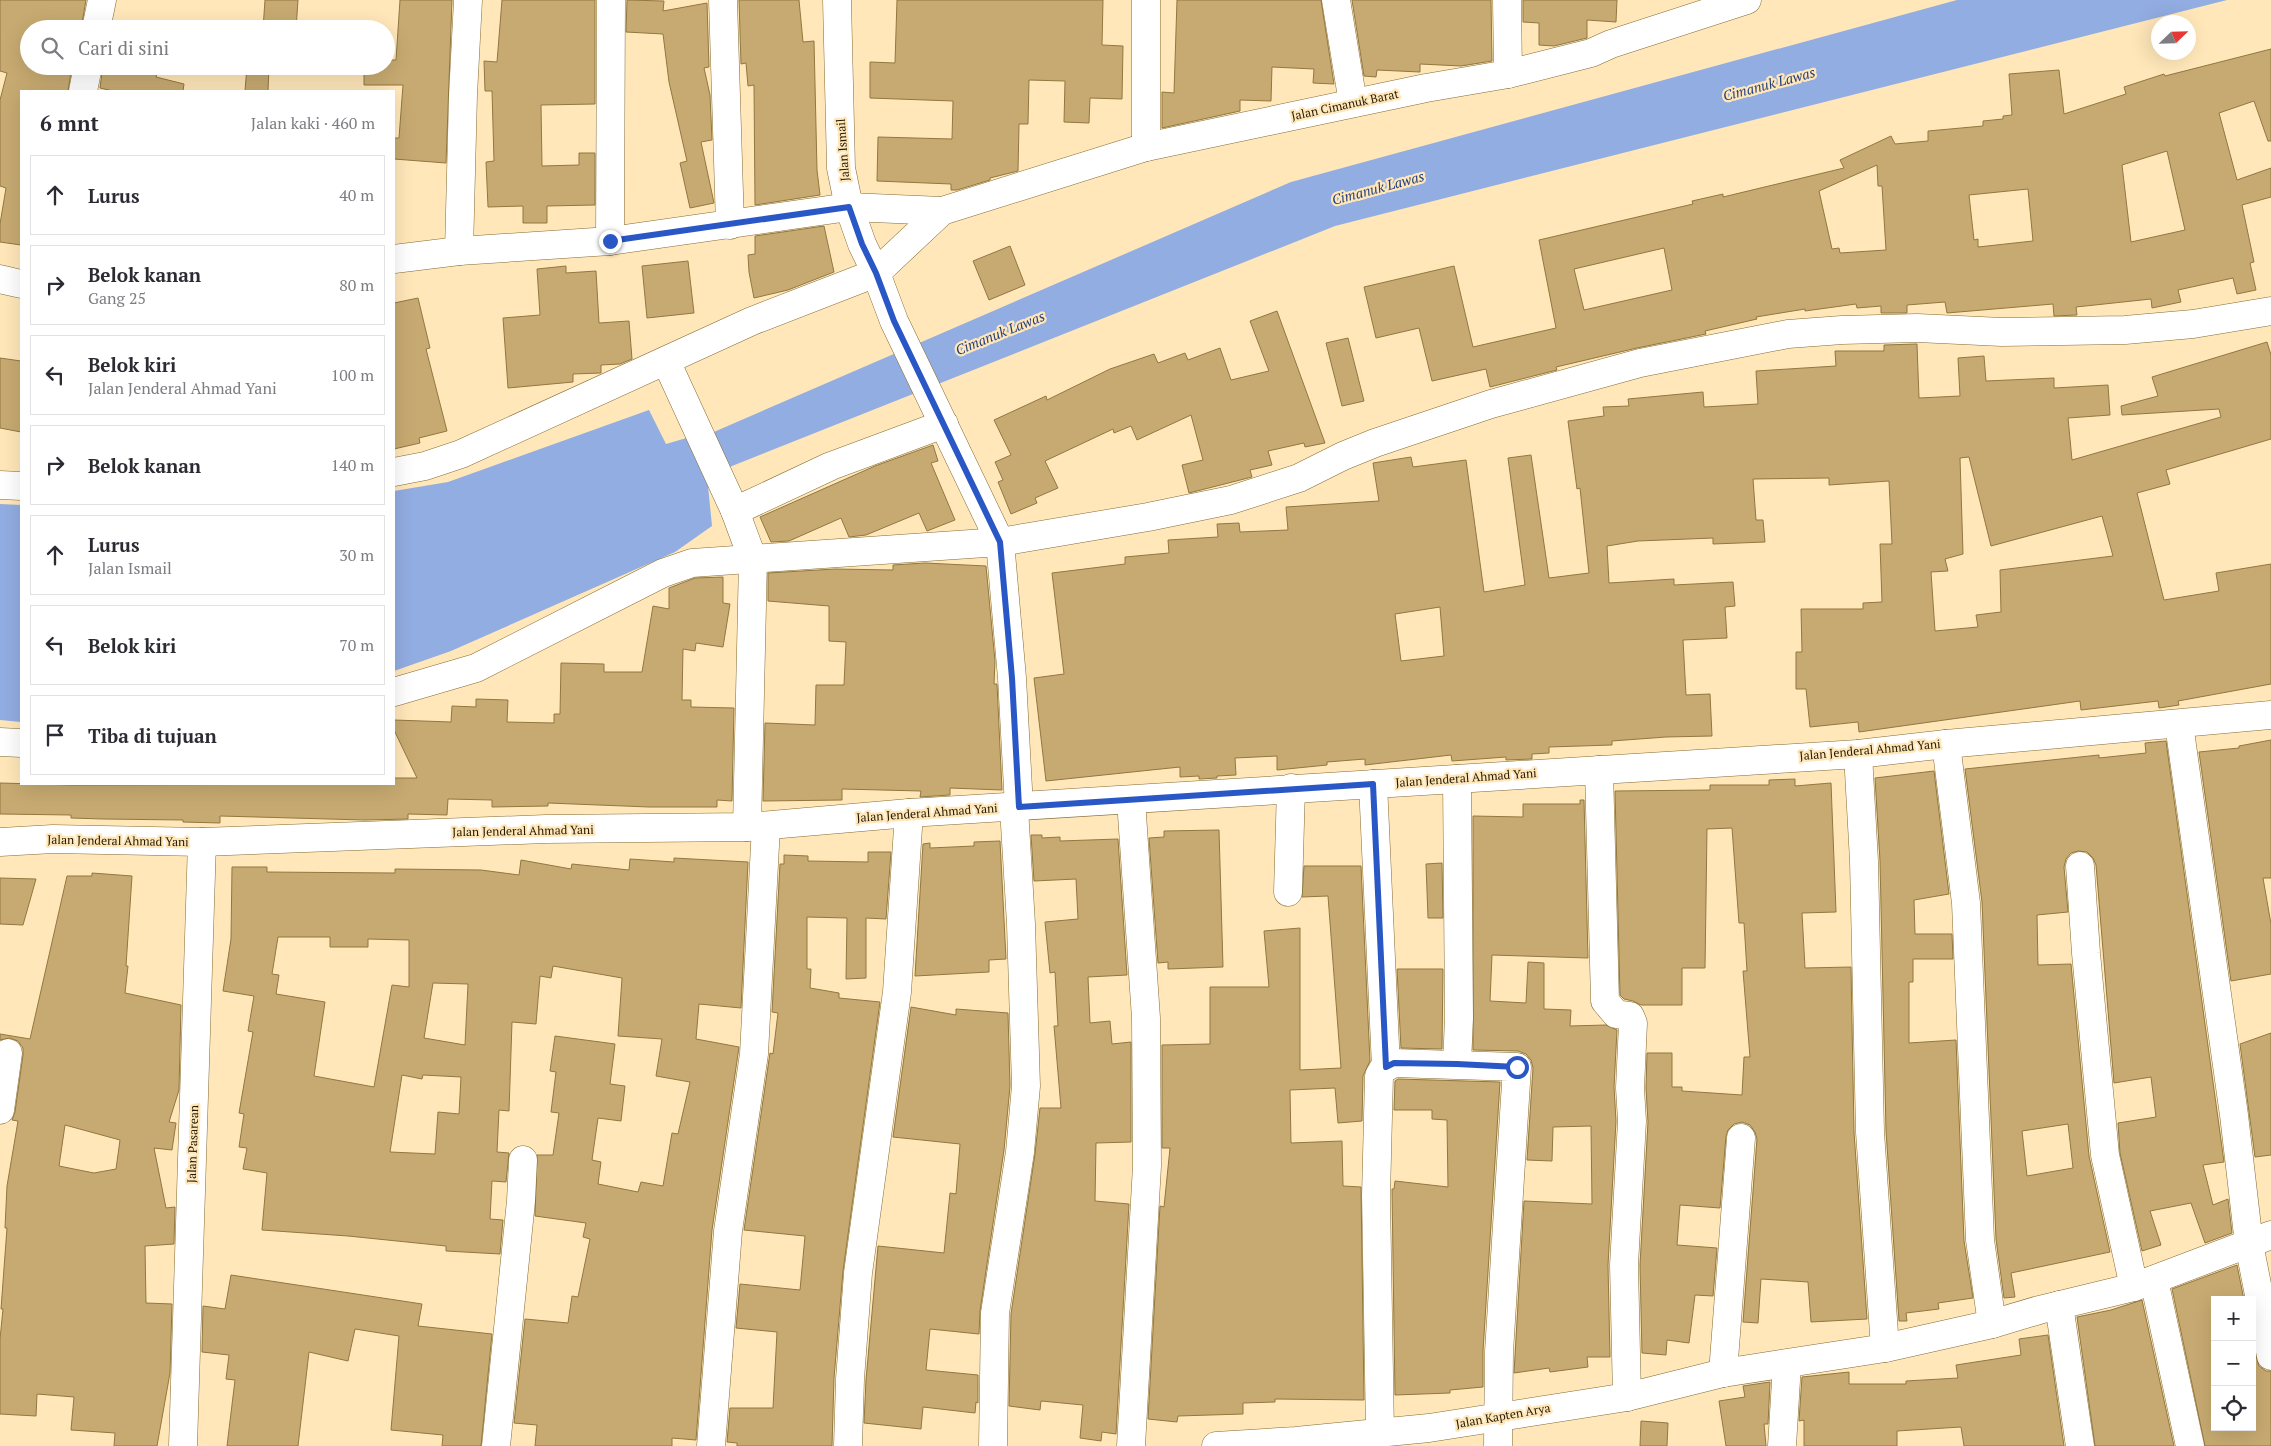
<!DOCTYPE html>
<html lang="id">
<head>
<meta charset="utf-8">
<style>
  body { margin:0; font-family:"PT Serif",serif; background:#f7f7f7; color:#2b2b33 }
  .controls { position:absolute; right:15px; bottom:15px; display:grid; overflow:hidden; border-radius:0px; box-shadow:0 5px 20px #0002 }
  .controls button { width:45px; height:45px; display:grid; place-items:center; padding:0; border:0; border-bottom:1px solid #e1e1e2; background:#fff; color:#2b2b33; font:25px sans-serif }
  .compass { position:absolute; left:2151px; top:15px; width:45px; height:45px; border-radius:50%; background:#fff; box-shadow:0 5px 20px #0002; rotate:67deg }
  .stop { position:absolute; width:15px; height:15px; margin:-11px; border:4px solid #2957c6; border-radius:50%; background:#fff }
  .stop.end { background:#2957c6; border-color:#fff; box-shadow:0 1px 5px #0008 }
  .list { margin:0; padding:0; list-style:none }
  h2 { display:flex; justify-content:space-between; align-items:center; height:65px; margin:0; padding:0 20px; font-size:21px }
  h2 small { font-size:16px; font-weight:400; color:#7c7c81 }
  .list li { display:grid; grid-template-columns:32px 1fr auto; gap:15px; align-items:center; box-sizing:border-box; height:80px; margin:0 10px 10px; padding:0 10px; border:1px solid #e1e1e2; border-radius:0px }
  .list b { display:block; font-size:19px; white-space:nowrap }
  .list p { margin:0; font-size:16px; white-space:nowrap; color:#7c7c81 }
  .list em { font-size:16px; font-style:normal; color:#7c7c81 }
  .icon { flex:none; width:28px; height:28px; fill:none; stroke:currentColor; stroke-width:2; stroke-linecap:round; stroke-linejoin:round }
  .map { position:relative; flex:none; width:2271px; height:1446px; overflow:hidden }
  .search { position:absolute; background:#fff; box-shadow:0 5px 20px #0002; left:20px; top:20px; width:375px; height:55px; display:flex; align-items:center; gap:12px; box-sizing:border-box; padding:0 18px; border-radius:28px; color:#7c7c81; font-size:19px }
  .panel { position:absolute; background:#fff; box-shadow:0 5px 20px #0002; left:20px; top:90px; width:375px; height:695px; border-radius:0px }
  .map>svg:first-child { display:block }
  .water { fill:#92ade2 }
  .building { fill:#c7aa71; stroke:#92773f; fill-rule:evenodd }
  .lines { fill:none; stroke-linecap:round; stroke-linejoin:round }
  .minor-casing { stroke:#856b33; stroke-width:29 }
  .major-casing { stroke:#856b33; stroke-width:29 }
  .minor { stroke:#fff; stroke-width:28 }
  .major { stroke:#fff; stroke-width:28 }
  .route { stroke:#2957c6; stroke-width:6 }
  .labels { text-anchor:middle; stroke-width:4.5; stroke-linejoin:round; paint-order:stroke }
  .street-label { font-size:12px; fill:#241903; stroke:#ffe7b9 }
  .water-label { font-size:14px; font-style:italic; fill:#223e7d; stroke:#ffe7b9 }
</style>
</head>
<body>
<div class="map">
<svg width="2271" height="1446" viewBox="0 0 2271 1446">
  <rect width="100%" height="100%" fill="#ffe7b9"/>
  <g class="water">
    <path d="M1957 0H2227L1335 226 707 476 712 526 675 552 451 651 394 671V491L448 482 649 410 666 444 690 437 693 441 1291 182Z"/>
    <path d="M0 504 21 505V722L0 720Z"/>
  </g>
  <g class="building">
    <path d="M0 0H86L81 29H29V66H72L68 91H21V245L0 242V224L6 188 0 186V100L7 73 0 71Z"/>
    <path d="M265 0H298L296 29H263Z"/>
    <path d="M400 0H452L446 163 394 159V138H399L403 85H364V66H386V60H396Z"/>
    <path d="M502 0H595V104L541 105 542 166 579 165V153H595V205L547 206V223H523V206L488 207 486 162 494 161 492 91H485L484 61 497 62Z"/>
    <path d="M627 0 664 1 663 11 707 3 709 67 704 68 710 95 712 140 701 142 714 203 690 208 680 163 687 161 669 82 663 34 626 32Z"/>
    <path d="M739 0H799L803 42 814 41 817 170 820 195 755 205 754 85 748 86 746 63 741 64Z"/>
    <path d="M897 0H1103L1102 45 1123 46 1122 99 1090 98 1089 123 1064 122 1065 81 1029 80 1028 124H1019L1018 171 990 178V180L957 190H951V184L877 181 878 137 952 139 953 101 870 98V62L895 63Z"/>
    <path d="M1177 0H1321L1334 84 1313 83 1314 69 1272 67 1271 101 1240 100V111L1162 128V92L1174 93Z"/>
    <path d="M1352 0H1491L1492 61 1461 66 1420 64V72L1377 70 1376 77 1364 76Z"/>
    <path d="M1523 0H1617L1616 22 1587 20V38L1554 46 1539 45V23L1523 22Z"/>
    <path d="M2271 49V141H2268L2254 101 2219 113 2237 180 2271 168V197L2242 205 2254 262 2250 263 2256 290 2237 294 2233 278 2178 290 2181 302 2152 308 2151 299 2076 307 2077 315 2054 316 2053 304 1947 313 1945 302 1907 305V313H1881V306L1857 308 1856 304 1805 311V309L1756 317 1757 319 1705 331 1706 334 1637 348 1556 367 1557 370 1490 387 1486 369 1432 381 1419 328 1376 338 1364 287 1454 266 1473 347 1556 328 1539 240 1693 204 1692 201 1723 194V197L1844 168 1840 160 1891 136 1895 144 1928 141V131L1983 126V121L2003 119V116L2012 115 2009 74 2059 70 2064 114 2126 94 2124 87 2164 74 2165 76ZM2167 151 2185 230 2131 242 2122 165ZM1877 165 1878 186H1882L1886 250 1840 253 1839 248 1832 249 1819 191ZM2028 189 2033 241 1978 247V239L1974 240 1969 195ZM1664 248 1672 290 1584 310 1574 269Z"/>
    <path d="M103 66H112L136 72 137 66H159L156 77 184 84 183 91H113L100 88Z"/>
    <path d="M247 66H269L268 91H245Z"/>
    <path d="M824 226 834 272 788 290 754 298 749 272 748 255 755 254V236Z"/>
    <path d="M1010 246 1025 285 989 300 973 261Z"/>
    <path d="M688 261 694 313 647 318 642 266Z"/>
    <path d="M566 266V273L596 271 599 323 629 321 632 359 620 364 601 365V373L573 374V382L508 388 503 318 540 315 537 269Z"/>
    <path d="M418 298 430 348 426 349 447 431 419 438 420 443 394 449V303Z"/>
    <path d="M1277 311 1325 443 1305 447 1304 443 1268 451 1272 465 1250 470 1252 477 1189 493 1182 465 1203 460 1191 415 1137 440 1131 426 1114 433 1113 429 1045 461 1058 488 1035 498 1037 503 1011 514 998 482 1003 480 995 462 1011 455 994 420 1046 396 1047 400 1110 369 1154 354 1158 363 1185 353 1188 360 1220 348 1231 380 1269 371 1250 321Z"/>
    <path d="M1348 338 1364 401 1342 406 1326 343Z"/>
    <path d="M2267 342 2271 355V439L2166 470 2170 484 2137 493 2164 600 2219 591 2216 573 2271 564V684L2178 701 2179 705 2159 708 2158 701 2081 710 2080 701 1859 732 1858 722 1810 727 1806 689H1796V652H1802L1801 609H1863V603L1882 602 1880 544H1892L1889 481 1829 485V478L1753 479 1756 520H1763L1765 542 1713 544V538L1638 541 1607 546 1609 583 1674 579V585L1733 582 1735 606 1725 607 1727 638 1683 640 1686 695 1710 694 1712 736 1666 737 1612 741V745L1549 747V753L1532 754V759L1506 760V757L1452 761 1451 755 1365 765V759L1327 762V765L1277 770V756L1235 758 1236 775 1217 776V778L1199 779V776L1180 777V767L1046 781 1034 678 1064 674 1052 573 1125 564V557L1169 553 1168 540 1218 537 1217 524 1239 523 1240 532 1288 530 1286 507 1379 501 1373 463 1411 457 1413 467 1466 460 1484 592 1525 585 1508 458 1531 455 1549 578 1589 573 1580 488 1577 489 1568 421 1604 416 1603 407 1629 406 1628 399 1703 392 1704 407 1758 404 1756 371 1836 366 1835 351H1884V345L1917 344 1919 398 1960 396 1958 358 1984 356 1986 381 2054 378V388L2108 385 2110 415 2068 418 2072 460 2221 417 2219 409 2122 415 2121 406 2158 396 2152 377ZM1969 457 1991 546 2102 516 2113 556 2000 570 2001 612 1976 615 1978 627 1935 631 1931 572 1948 571 1945 559 1963 554 1960 458ZM1440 607 1444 656 1401 661 1395 614Z"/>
    <path d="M0 358 21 361V432L0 428Z"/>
    <path d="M933 445 938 461 931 463 955 520 927 531 919 513 866 535 849 537 841 518 789 541 771 542 760 517 875 466Z"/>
    <path d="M925 563 986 566 995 661 994 684H997L1002 790 950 788V795L920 797 921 791 842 789V800L763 801 765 723 815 725 816 685H844L846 642 829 641V606L768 601V573L835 569 893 570V565Z"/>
    <path d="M723 577V603L730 604 723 647 696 643 695 651 683 649 682 700H691V707L734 708 732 801 717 800V807H649L548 803V806L492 807V800L448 799 447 815 408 814V819L365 820 220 816V823L183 822V820L103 819 71 818V815L0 814V783L72 785 394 784V778H417L394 730V720L451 722 452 706 476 707V699L508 700 507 722 554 723V714H560L561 663 604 664V672H642L653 606 669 609V588L695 578Z"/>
    <path d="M2271 740V878H2263L2271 924V974L2231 981 2199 752 2239 748V746Z"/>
    <path d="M2166 741 2224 1162 2203 1165 2213 1205 2228 1199 2232 1233 2205 1243 2191 1203 2150 1211 2161 1245 2142 1251 2120 1153 2118 1123 2156 1117 2151 1077 2114 1083 2096 865 2093 858 2087 852 2078 851 2071 853 2066 859 2064 867 2068 912 2037 915 2038 965 2071 964 2089 1156 2110 1252 2011 1273 2015 1297 2004 1298 1996 1239 1982 902 1965 769 2099 755V758L2146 753 2145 743ZM2068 1124 2073 1168 2027 1176 2022 1131Z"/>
    <path d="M1934 771 1949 894 1914 900 1915 934H1952L1953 959H1913V982H1909V1043L1956 1040 1964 1241 1973 1298 1938 1303 1939 1309 1906 1313 1907 1321H1899L1886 1131 1880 861 1875 778Z"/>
    <path d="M1795 779V786L1831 783 1836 912 1802 913 1805 968 1851 967 1854 1132 1867 1319 1811 1322 1808 1282 1761 1279 1758 1323 1743 1322 1757 1139 1755 1132 1750 1125 1742 1122 1734 1124 1728 1130 1726 1136 1720 1208 1680 1205 1677 1245 1717 1248 1713 1296 1695 1295 1689 1343 1667 1340 1666 1355 1642 1353 1640 1265 1648 1122 1646 1088 1647 1053H1672V1087H1682V1091L1742 1095 1744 1057H1750L1743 971H1747L1744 923H1739L1732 828 1707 829 1705 968H1682V1005H1641L1633 1001 1624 999 1620 995 1615 791 1710 790V785H1769V780Z"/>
    <path d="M1580 800H1584L1588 958 1492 955 1490 1001 1526 1003 1528 962 1544 963V1009L1571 1010 1570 1026 1606 1025 1617 1030 1614 1087 1616 1121 1608 1265 1610 1357H1587L1588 1367 1550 1372 1549 1368 1514 1373 1524 1201 1592 1204 1591 1126 1553 1127 1552 1161 1527 1160 1533 1068 1531 1060 1526 1054 1518 1051 1473 1050V816L1523 817V804H1580Z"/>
    <path d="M1219 830 1223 967 1168 969V962L1158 963 1149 838 1164 837V831Z"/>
    <path d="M1031 835H1042V838L1060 837V841L1118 839 1127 975 1088 977 1090 1023 1110 1021 1112 1044 1131 1042V1142L1096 1143 1095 1201 1129 1204 1116 1434 1102 1432 1101 1441 1080 1438 1083 1405 1041 1401 1040 1410 1009 1406 1011 1314 1035 1154 1040 1108H1061L1054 1026H1058L1055 972 1050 973 1045 922 1078 919 1076 879 1034 881Z"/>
    <path d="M1000 841 1006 959 989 960V972L915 976 923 844 930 843V848L974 846V842Z"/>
    <path d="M868 852H891L886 919 866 918V978L846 979 847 918 807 917V969H811L810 988 839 993V998L880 1002 843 1271 834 1378 832 1446H737V1443L727 1442 730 1408H773L777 1332 736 1328 740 1284 800 1290 805 1236 744 1230 770 1053 773 1054 778 1013 772 1012 780 864H784V855L808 856V861L868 862Z"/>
    <path d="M674 858 748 862 741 1008 699 1004 696 1039 739 1047 712 1230 696 1440 672 1438V1446H535L537 1425 514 1423 525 1319 568 1323 572 1296 578 1297 590 1239 583 1237 586 1223 535 1216 537 1155H553L559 1113 551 1112 556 1072 550 1071 555 1036 615 1044 610 1084 625 1086 621 1121 598 1118 592 1160 601 1162 598 1184 638 1192 641 1182 663 1186 672 1133 678 1134 690 1082 656 1076 662 1039 618 1036 622 978 553 966 551 978 540 976 536 1024 512 1022 509 1111 499 1110 497 1152 509 1153 506 1182 492 1181 490 1219 503 1220 500 1254 446 1251V1246L348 1236 262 1230 267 1173 243 1169 247 1148 239 1147 244 1114 239 1113 253 1032 248 1031 254 996 223 991 231 939 232 867H267V872L395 873V869L481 870 519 875 521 860 571 869 572 864 629 870 630 859 674 862ZM278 937H330V947H368V939L409 940V987L392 985 374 1087 314 1076 325 1002 276 994 279 975 272 974ZM433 983 468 984 465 1045 424 1038ZM402 1075 422 1079 423 1075 461 1077 459 1114 438 1112 435 1154 390 1152Z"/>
    <path d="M1442 863 1443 918H1428L1426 864Z"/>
    <path d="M1304 866H1361L1370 1061 1363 1076 1362 1121 1338 1123 1335 1088 1290 1090 1291 1143 1342 1141 1343 1186 1361 1187 1364 1400 1275 1399V1402L1243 1403V1414L1178 1416 1177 1422 1148 1419 1160 1206 1164 1207 1170 1148H1162V1045L1210 1044V987H1269L1264 931 1300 928V1070L1341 1068 1328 896 1302 897Z"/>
    <path d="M92 873 132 876 126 966H128L125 993 181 1005 179 1090 169 1122 176 1123 172 1150 154 1148 166 1208 175 1207 174 1244 145 1246 146 1303 172 1304 170 1373 157 1446H114L115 1433 71 1430 74 1397 37 1394 36 1416 0 1414V1339L3 1309H1L7 1228H5L7 1186 18 1121 12 1120 15 1112 23 1055V1048L18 1041 10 1038 0 1040V1034L30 1039 67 876H92ZM65 1125 120 1140 116 1169 94 1173 59 1166Z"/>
    <path d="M0 878 36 879 23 925 0 924Z"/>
    <path d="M1397 969H1443L1442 1049 1401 1048Z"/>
    <path d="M911 1007 956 1015V1009L1008 1013 1010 1086 1004 1150 980 1311 979 1334 930 1329 926 1370 978 1375V1403L976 1402 975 1413 923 1407 921 1429 864 1423 866 1380 878 1246 944 1253 950 1193 956 1194 960 1144 893 1137Z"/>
    <path d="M2271 1033V1155L2255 1157 2240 1044Z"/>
    <path d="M1398 1079 1500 1082 1483 1351V1387L1450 1390V1393L1395 1395 1392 1189H1394L1395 1181 1448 1187 1447 1120 1432 1119V1110H1394L1395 1081Z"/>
    <path d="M2237 1265 2244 1300H2215V1430L2227 1427H2252V1342L2259 1366 2266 1371H2271V1446H2205L2172 1289Z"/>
    <path d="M231 1275 422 1304 418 1326 492 1334 481 1446H442L443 1435 391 1430 399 1336 355 1329 348 1361 309 1352 298 1446H227L235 1380 226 1379 229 1355 202 1352 203 1306 225 1309Z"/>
    <path d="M2142 1300 2174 1446H2095L2077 1317 2111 1310Z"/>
    <path d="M2048 1335 2064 1446H1964L1961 1427 1897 1431V1446H1804V1420L1799 1421 1802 1377 1849 1372V1384H1906V1381L1958 1378 1956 1365 2021 1355 2019 1339Z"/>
    <path d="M1770 1382 1768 1424H1764L1766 1446H1726L1719 1401 1745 1397 1743 1386Z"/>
    <path d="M1641 1421 1668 1423 1667 1446H1640Z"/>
  </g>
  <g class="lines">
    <g class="minor-casing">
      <g id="minor">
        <path d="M723 0 730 225"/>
        <path d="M837 0 841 168 849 207 862 244 876 273 894 321 1000 542 1012 678 1019 807"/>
        <path d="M1336 0 1353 103"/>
        <path d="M1507 0 1508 74"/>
        <path d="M96 29 102 0"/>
        <path d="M83 91 88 66"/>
        <path d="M1146 147V0"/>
        <path d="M610 241 611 0"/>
        <path d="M459 251 463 95 468 0"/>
        <path d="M394 259 459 251 610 241 849 207 942 211 1146 147 1426 88 1508 74 1591 53 1611 44 1747 0"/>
        <path d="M0 279 21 284"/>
        <path d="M666 361 735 511 753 560 747 827"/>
        <path d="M394 472 425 466 461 454 752 321 876 273 942 211"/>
        <path d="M0 485 21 486"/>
        <path d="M735 511 831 466 944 424"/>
        <path d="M394 692 476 668 663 573 692 563 1000 542 1148 517 1231 500 1299 478 1343 456 1375 443 1491 404 1640 363 1788 334 1842 330 1917 328 2002 332 2125 330 2193 324 2271 311"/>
        <path d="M2179 724 2234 1115 2249 1244 2271 1356"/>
        <path d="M0 742 21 743"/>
        <path d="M1946 744 1966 903 1980 1240 1992 1324"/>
        <path d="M1858 754 1864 861 1870 1132 1885 1348"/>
        <path d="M1599 770 1605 1001 1616 1014 1630 1016 1633 1023 1630 1088 1632 1121 1624 1265 1627 1397"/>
        <path d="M1373 784 1386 1067"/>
        <path d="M2080 866 2086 953 2105 1155 2134 1287"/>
        <path d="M1288 892 1291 788"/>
        <path d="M1457 1064 1459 1018 1457 779"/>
        <path d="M0 1110 8 1053"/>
        <path d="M2154 1280 2190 1446"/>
        <path d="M2059 1305 2080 1446"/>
        <path d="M1723 1373 1741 1138"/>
        <path d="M1380 1433 1376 1196 1379 1076 1383 1069 1394 1063 1517 1067 1499 1352 1498 1446"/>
        <path d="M183 1446 202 842"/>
        <path d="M496 1446 521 1201 523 1160"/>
        <path d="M711 1446 728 1231 754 1054 766 826"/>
        <path d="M848 1446 850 1379 858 1273 897 992 909 813"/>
        <path d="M993 1446 995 1313 1020 1152 1026 1086 1021 924 1014 808"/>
        <path d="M1131 1446 1147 1166 1146 1018 1131 800"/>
        <path d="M1216 1446 1296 1441 1429 1428 1627 1397 1723 1373 1885 1348 1992 1324 2039 1310 2134 1287 2271 1235"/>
        <path d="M1782 1446 1787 1364"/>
      </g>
    </g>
    <g class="major-casing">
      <path id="major" d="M0 842 53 839 202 842 546 829 747 827 909 813 1858 754 1946 744 2271 715"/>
    </g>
    <use href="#minor" class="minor"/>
    <use href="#major" class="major"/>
  </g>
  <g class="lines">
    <path class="route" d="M610 241 849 207 862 244 876 273 894 321 1000 542 1012 678 1019 807 1373 784 1386 1067 1394 1063 1457 1064 1517 1067"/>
  </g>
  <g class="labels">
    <g class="street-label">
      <text transform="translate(1345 105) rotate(-12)" y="4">Jalan Cimanuk Barat</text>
      <text transform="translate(843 150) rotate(-94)" y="4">Jalan Ismail</text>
      <text transform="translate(1870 750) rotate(-5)" y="4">Jalan Jenderal Ahmad Yani</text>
      <text transform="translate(1466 778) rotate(-4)" y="4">Jalan Jenderal Ahmad Yani</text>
      <text transform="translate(927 813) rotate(-4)" y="4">Jalan Jenderal Ahmad Yani</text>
      <text transform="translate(523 831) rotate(-1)" y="4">Jalan Jenderal Ahmad Yani</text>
      <text transform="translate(118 841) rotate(1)" y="4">Jalan Jenderal Ahmad Yani</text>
      <text transform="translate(193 1144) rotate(-88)" y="4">Jalan Pasarean</text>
      <text transform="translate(1503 1416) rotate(-10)" y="4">Jalan Kapten Arya</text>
    </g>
    <g class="water-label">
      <text transform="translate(1769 84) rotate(-15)" y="5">Cimanuk Lawas</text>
      <text transform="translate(1378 188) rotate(-15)" y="5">Cimanuk Lawas</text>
      <text transform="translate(1000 333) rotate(-22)" y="5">Cimanuk Lawas</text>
    </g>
  </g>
</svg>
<div class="controls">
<button>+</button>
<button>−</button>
<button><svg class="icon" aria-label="locate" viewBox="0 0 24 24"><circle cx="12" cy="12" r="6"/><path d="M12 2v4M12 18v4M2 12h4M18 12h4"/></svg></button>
</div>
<svg class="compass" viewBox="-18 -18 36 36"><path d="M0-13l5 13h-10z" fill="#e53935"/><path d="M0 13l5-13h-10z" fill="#7c7c81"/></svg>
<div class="stop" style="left:1517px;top:1067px"></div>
<div class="stop end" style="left:610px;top:241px"></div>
<div class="search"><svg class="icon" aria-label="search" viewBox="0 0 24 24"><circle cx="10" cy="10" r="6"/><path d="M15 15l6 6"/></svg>Cari di sini</div>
<section class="panel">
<h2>6 mnt<small>Jalan kaki · 460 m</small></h2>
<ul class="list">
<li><svg class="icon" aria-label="ahead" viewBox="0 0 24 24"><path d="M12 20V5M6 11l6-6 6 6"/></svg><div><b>Lurus</b></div><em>40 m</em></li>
<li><svg class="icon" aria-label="right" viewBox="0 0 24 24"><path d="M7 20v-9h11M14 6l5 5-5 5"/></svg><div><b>Belok kanan</b><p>Gang 25</p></div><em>80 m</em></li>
<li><svg class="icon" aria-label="left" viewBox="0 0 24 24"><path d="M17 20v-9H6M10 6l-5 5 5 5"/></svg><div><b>Belok kiri</b><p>Jalan Jenderal Ahmad Yani</p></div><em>100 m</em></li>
<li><svg class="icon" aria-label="right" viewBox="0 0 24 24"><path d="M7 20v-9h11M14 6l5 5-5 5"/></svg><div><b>Belok kanan</b></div><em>140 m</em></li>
<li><svg class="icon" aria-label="ahead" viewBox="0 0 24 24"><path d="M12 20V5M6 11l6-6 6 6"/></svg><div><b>Lurus</b><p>Jalan Ismail</p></div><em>30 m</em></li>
<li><svg class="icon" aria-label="left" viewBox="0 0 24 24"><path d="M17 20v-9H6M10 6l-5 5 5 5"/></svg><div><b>Belok kiri</b></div><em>70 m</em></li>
<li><svg class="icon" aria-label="arrive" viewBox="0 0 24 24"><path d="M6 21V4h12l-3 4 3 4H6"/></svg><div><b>Tiba di tujuan</b></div></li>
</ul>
</section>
</div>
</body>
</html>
